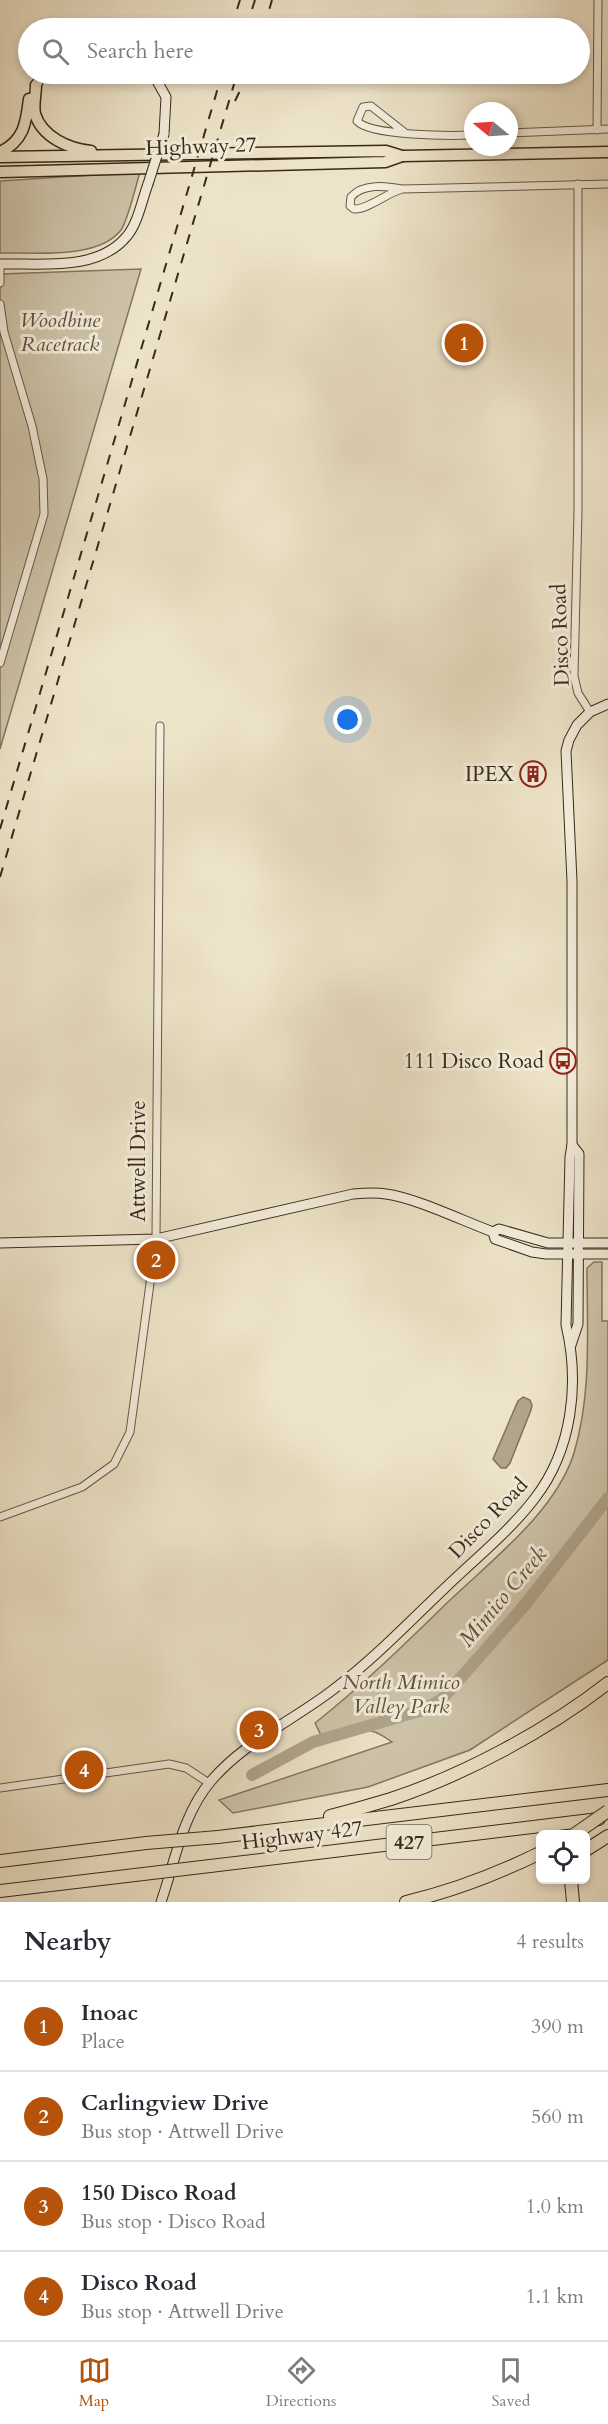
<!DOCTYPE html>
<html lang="en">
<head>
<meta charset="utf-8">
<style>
  body { margin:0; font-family:Cardo,serif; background:#f7f7f7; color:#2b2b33 }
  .controls { position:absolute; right:18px; bottom:18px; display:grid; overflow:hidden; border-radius:9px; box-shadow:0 3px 9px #0003 }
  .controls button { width:54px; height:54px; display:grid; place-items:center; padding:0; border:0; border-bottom:2px solid #e1e1e2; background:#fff; color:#2b2b33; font:30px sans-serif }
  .compass { position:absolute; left:464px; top:102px; width:54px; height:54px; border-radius:50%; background:#fff; box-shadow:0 3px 9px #0003; rotate:288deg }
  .you { position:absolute; left:348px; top:720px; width:21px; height:21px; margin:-15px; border:4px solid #fff; border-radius:50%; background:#1a73e8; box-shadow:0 0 0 9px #1a73e833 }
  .badge { display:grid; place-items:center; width:39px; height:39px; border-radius:50%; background:#b45309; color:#fff; font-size:20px; font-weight:700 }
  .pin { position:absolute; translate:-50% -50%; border:3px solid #fff; box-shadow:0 2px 6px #0006 }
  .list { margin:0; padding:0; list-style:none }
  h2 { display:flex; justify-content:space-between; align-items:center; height:78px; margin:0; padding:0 24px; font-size:26px }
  h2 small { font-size:20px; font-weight:400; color:#7c7c81 }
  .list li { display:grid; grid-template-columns:39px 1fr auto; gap:18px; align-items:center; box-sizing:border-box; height:90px; padding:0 24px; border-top:2px solid #e1e1e2 }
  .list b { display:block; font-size:22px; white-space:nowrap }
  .list p { margin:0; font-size:20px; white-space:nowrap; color:#7c7c81 }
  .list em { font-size:20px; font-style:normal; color:#7c7c81 }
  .icon { flex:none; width:33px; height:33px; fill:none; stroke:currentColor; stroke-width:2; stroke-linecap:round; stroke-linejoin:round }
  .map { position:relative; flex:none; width:608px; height:1902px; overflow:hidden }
  .search { position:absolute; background:#fff; box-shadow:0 3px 9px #0003; left:18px; right:18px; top:18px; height:66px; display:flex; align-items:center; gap:15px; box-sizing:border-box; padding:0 21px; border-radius:33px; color:#7c7c81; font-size:22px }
  .sheet { height:438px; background:#fff }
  nav { display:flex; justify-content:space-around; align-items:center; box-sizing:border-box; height:84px; border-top:2px solid #e1e1e2; background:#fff; font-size:16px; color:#7c7c81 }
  nav a { display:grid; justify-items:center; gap:3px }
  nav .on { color:#b45309 }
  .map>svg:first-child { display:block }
  .green { fill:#cec4aa; stroke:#847762; stroke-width:1.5; fill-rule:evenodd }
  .water { fill:#b0a48c; stroke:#80735e; stroke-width:1.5 }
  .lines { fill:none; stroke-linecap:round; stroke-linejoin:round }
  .river { stroke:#b0a48c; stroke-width:12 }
  .street-casing { stroke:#665845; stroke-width:9 }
  .secondary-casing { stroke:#392a19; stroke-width:11 }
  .primary-casing { stroke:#392a19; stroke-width:13 }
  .highway-casing { stroke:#392a19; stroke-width:14 }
  .street { stroke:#f3eddb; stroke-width:7 }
  .secondary { stroke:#f3eddb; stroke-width:9 }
  .primary { stroke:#ede3c8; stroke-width:10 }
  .highway { stroke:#ede3c8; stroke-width:12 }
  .rail { stroke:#392a19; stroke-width:2; stroke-dasharray:10 10; stroke-linecap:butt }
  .secondary-bridge-casing { stroke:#392a19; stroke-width:11; stroke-linecap:butt }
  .highway-bridge-casing { stroke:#392a19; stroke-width:14; stroke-linecap:butt }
  .secondary-bridge { stroke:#f3eddb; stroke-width:9 }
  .highway-bridge { stroke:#ede3c8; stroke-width:12 }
  .labels { text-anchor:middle; stroke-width:6; stroke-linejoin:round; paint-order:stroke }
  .shield { fill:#f3eddb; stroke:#716453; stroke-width:1.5 }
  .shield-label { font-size:20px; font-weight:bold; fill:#392a19 }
  .street-label { font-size:21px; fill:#392a19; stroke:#f3eddb }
  .park-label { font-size:21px; font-style:italic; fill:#5e503d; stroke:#f3eddb }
  .poi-label { font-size:21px; fill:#392a19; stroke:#f3eddb; text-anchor:end }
  .water-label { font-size:22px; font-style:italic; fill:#5d4f3c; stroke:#f3eddb }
</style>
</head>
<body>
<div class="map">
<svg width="608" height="1902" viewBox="0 0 608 1902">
  <rect width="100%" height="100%" fill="#ede3c8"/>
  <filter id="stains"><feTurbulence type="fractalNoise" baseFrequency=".00333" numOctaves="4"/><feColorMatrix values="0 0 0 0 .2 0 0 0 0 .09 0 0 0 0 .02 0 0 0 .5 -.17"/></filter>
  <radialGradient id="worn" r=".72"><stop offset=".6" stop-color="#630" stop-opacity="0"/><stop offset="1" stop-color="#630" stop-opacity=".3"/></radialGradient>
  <g class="green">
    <path d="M140 172C136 185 128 220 121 230 98 260 33 252 0 253V181Z"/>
    <path d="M141 269 0 749V274Z"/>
    <path d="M594 1262H602V1321H608V1660L470 1750 368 1787 233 1813 219 1800 392 1742C366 1722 351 1728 322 1737L315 1723C363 1685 406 1643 449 1601 492 1560 556 1511 574 1453 592 1393 587 1330 587 1268ZM600 1505V1513L453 1687 588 1517Z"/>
  </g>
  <path class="water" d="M523 1397 530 1400 532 1405 531 1410 510 1463 506 1468H501L493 1459 518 1401Z"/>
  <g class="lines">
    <path class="river" d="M252 1775 313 1742 423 1710 442 1699 524 1606 608 1498"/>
    <g class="street-casing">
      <g id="street">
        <path d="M597 130 598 0"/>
        <path d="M404 132 371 106 363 107 357 121C370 136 451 136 473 135"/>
        <path d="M509 133 608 129"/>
        <path d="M578 184V512L574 676 578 693 590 712"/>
        <path d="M402 189C386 186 363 183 351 197L350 206 354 209C367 210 387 193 402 189L608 184"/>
        <path d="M0 283V264"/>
        <path d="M0 304 4 332 32 426 43 479 44 514 0 663"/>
        <path d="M0 1517 82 1487 114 1464 130 1432 156 1239 160 726"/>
        <path d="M0 1788 169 1764 186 1768 209 1783"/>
      </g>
    </g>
    <g class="secondary-casing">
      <g id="secondary">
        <path d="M153 74 166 97 164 134"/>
        <path d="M36 85 43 74"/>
        <path d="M0 264C40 263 98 272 127 236 138 223 142 200 148 184"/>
        <path d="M493 1232 499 1229 548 1243H608"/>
        <path d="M0 1243 156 1239 353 1194C364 1193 375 1192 386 1194 416 1198 463 1221 493 1232L495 1239 532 1252 546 1254H608"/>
        <path d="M571 1345 578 1324 579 1154 572 1145"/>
        <path d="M161 1902C175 1862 182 1815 211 1781 244 1742 294 1720 334 1689 374 1659 409 1622 445 1588 475 1559 510 1531 535 1498 572 1450 580 1384 566 1325L570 1157 572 1145V881L566 751 569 740 577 725 590 712 608 704"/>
      </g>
    </g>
    <g class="primary-casing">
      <g id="primary">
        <path d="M36 85C36 94 33 105 35 114 42 137 69 149 91 151"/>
        <path d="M0 152C24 141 26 123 29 99"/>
        <path d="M0 157 386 151 402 156 608 152"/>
        <path d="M0 172 385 162 402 156"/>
      </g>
    </g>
    <g class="highway-casing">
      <g id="highway">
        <path d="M330 1816C350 1811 371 1805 391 1799 464 1775 548 1730 608 1683"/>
        <path d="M218 1837 608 1790"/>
        <path d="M586 1850 608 1836"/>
        <path d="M0 1861 146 1843"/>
        <path d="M210 1866 599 1819"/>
        <path d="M571 1880 573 1902"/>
        <path d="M0 1891 135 1875"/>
        <path d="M406 1902C453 1891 497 1874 540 1853"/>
      </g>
    </g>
    <use href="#street" class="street"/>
    <use href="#secondary" class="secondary"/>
    <use href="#primary" class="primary"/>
    <use href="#highway" class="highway"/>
    <g class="rail">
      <path d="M231 28 240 0"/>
      <path d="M246 28 255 0"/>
      <path d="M264 28 272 0"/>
      <path d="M235 101 248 74"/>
      <path d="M0 829 222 74"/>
      <path d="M0 877 237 74"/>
    </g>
    <g class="secondary-bridge-casing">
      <path id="secondary-bridge" d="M148 184 164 134"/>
    </g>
    <g class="highway-bridge-casing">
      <g id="highway-bridge">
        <path d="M575 1834 608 1811"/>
        <path d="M146 1843 218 1837"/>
        <path d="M135 1875 210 1866"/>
      </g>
    </g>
    <use href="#secondary-bridge" class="secondary-bridge"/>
    <use href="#highway-bridge" class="highway-bridge"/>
  </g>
  <defs>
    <g id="building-ring" transform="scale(1.35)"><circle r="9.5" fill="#f3eddb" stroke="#8f2418" stroke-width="1.5"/><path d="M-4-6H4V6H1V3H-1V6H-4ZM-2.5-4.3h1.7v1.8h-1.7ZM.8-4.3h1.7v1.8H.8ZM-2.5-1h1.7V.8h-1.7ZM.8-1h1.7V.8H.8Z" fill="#8f2418"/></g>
    <g id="bus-ring" transform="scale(1.35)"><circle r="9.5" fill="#f3eddb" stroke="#8f2418" stroke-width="1.5"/><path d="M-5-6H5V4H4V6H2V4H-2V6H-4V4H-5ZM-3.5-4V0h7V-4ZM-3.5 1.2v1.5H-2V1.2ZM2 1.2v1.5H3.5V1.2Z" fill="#8f2418"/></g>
  </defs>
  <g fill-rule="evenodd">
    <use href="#building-ring" x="533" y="774"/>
    <use href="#bus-ring" x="563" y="1061"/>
  </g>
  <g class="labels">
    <rect class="shield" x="386.5" y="1825" width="45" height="34" rx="4.5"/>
    <g class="shield-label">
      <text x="409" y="1849">427</text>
    </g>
    <g class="street-label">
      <text transform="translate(201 146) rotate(-2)" y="7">Highway 27</text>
      <text transform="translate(560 635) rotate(-92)" y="7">Disco Road</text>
      <text transform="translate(138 1161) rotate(-90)" y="7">Attwell Drive</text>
      <text transform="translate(488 1518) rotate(-46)" y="7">Disco Road</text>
      <text transform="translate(302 1835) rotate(-7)" y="7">Highway 427</text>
    </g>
    <g class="park-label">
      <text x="60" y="327">Woodbine<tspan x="60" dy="24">Racetrack</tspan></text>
      <text x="401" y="1689">North Mimico<tspan x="401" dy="24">Valley Park</tspan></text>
    </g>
    <g class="poi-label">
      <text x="514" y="781">IPEX</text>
      <text x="544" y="1068">111 Disco Road</text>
    </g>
    <g class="water-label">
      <text transform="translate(502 1596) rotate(-50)" y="8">Mimico Creek</text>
    </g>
  </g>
  <rect width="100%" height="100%" filter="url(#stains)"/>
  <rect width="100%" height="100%" fill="url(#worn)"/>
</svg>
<div class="controls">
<button><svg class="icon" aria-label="locate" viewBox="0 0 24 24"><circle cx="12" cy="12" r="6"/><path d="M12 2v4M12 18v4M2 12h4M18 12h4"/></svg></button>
</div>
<svg class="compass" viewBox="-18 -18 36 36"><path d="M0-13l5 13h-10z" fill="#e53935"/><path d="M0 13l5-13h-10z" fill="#7c7c81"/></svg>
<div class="you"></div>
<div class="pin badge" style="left:464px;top:343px">1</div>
<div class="pin badge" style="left:156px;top:1260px">2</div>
<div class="pin badge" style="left:259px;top:1730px">3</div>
<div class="pin badge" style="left:84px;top:1770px">4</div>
<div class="search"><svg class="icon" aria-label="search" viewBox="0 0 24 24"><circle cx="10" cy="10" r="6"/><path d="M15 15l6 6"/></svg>Search here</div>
</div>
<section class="sheet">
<h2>Nearby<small>4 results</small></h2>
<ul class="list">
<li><span class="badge">1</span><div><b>Inoac</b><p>Place</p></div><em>390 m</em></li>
<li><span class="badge">2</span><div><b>Carlingview Drive</b><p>Bus stop · Attwell Drive</p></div><em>560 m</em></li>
<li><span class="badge">3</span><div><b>150 Disco Road</b><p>Bus stop · Disco Road</p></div><em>1.0 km</em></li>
<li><span class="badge">4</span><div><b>Disco Road</b><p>Bus stop · Attwell Drive</p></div><em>1.1 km</em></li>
</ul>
</section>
<nav>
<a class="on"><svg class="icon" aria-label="map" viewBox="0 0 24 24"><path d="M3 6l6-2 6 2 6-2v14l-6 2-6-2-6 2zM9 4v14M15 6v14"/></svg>Map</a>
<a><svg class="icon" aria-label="directions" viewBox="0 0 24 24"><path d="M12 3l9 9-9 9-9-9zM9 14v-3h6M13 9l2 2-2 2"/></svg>Directions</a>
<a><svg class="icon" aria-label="saved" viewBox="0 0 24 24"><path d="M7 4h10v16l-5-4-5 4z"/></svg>Saved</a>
</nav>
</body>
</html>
